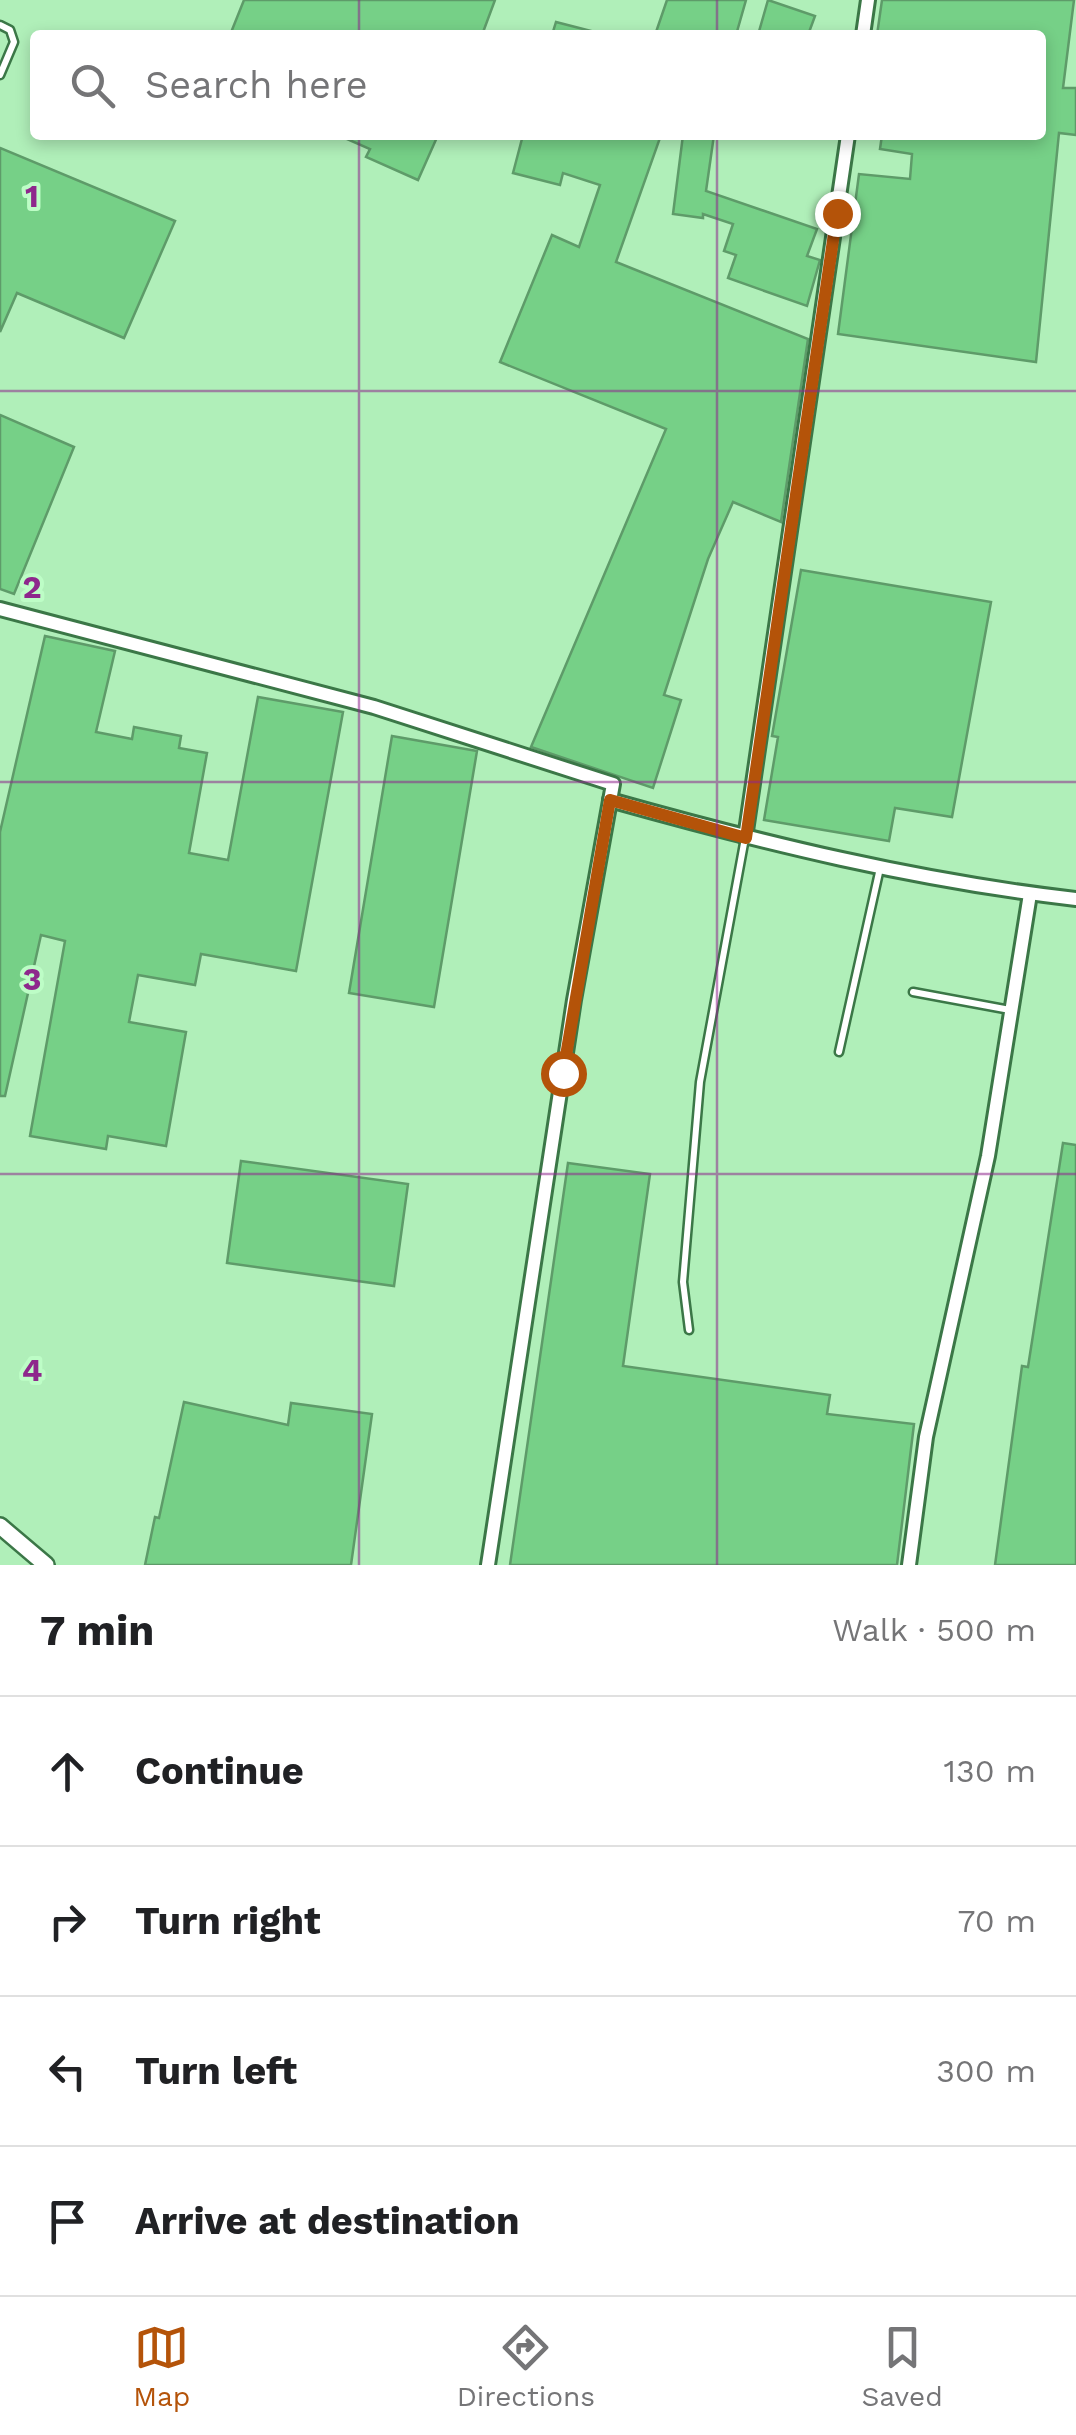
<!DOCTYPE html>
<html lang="en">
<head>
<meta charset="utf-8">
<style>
  body { margin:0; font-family:"Work Sans",sans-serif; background:#f2f2f2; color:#202124 }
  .stop { position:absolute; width:30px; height:30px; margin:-22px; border:8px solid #b45309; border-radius:50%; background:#fff }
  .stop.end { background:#b45309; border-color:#fff; box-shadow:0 2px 10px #0008 }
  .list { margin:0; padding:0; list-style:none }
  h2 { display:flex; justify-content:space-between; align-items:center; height:130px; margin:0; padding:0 40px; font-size:42px }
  h2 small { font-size:32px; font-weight:400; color:#757577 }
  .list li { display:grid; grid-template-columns:65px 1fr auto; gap:30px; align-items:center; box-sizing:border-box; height:150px; padding:0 40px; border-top:2px solid #e0e0e0 }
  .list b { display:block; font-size:38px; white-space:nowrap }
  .list em { font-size:32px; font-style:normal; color:#757577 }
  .icon { flex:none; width:55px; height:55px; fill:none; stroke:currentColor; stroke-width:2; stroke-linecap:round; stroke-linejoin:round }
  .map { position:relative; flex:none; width:1076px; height:1565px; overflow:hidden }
  .search { position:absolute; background:#fff; box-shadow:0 5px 15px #0003; left:30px; right:30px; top:30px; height:110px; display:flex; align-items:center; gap:25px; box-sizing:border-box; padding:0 35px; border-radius:10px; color:#757577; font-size:38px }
  .sheet { height:730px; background:#fff }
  nav { display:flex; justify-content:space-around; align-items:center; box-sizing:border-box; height:140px; border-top:2px solid #e0e0e0; background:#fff; font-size:28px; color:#757577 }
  nav a { display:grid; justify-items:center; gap:5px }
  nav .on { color:#b45309 }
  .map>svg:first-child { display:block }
  .building { fill:#76d087; stroke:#5e9b69; stroke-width:2.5 }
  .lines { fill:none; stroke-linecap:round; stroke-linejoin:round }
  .service-casing { stroke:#3b7747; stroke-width:11 }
  .minor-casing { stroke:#3b7747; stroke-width:18 }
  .tertiary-casing { stroke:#3b7747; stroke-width:20 }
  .service { stroke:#fff; stroke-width:6 }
  .minor { stroke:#fff; stroke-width:12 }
  .tertiary { stroke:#fff; stroke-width:15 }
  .route { stroke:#b45309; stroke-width:12 }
  .grid { fill:none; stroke:#8e278c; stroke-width:2.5; stroke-opacity:0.55 }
  .grid-label { font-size:32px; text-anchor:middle; font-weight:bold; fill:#8e278c; stroke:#bdfdc6; stroke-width:8; stroke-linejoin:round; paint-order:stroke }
</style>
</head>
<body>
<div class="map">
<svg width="1076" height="1565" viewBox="0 0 1076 1565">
  <rect width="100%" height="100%" fill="#b0efb9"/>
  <g class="building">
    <path d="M244 0H495L482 35H230Z"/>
    <path d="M667 0H746L736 35H655Z"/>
    <path d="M768 0 815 16 808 35H758Z"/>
    <path d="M882 0H1074L1063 88H1076V135L1059 133 1036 362 838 334 859 174 910 179 912 154 880 149 882 135H1041V35H877Z"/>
    <path d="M556 22 591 31V35H552Z"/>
    <path d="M338 135H438L418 180 366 157 370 149Z"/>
    <path d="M523 135H661L616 262 808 339 781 522 733 502 708 559 664 695 681 700 653 788 531 747 666 429 500 362 552 235 579 247 600 185 563 173 560 185 513 173Z"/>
    <path d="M683 135H714L706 191 817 229 807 256 820 260 807 306 728 278 736 255 724 251 733 224 703 214V218L673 214Z"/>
    <path d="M0 148 175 221 124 338 17 293 0 332Z"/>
    <path d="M0 415 74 447 14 594 0 589Z"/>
    <path d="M801 570 991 602 952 817 895 808 889 841 764 820 778 737 772 736Z"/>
    <path d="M45 636 115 651 96 732 132 739 134 727 181 736 179 748 207 753 189 853 228 860 258 697 343 712 296 971 201 954 195 985 138 975 129 1022 186 1032 166 1146 108 1136 106 1149 30 1136 65 941 41 935 5 1096H0V832Z"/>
    <path d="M392 736 477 751 434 1007 349 993Z"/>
    <path d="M1063 1143 1076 1145V1565H995L1022 1366 1028 1367Z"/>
    <path d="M241 1161 408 1184 394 1286 227 1263Z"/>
    <path d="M568 1163 650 1174 623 1366 830 1395 827 1414 914 1424 897 1565H510Z"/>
    <path d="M184 1402 288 1425 291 1403 372 1414 351 1565H145L155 1517 159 1518Z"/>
  </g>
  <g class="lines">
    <g class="service-casing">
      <g id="service">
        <path d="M0 25 10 30 14 42 0 75"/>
        <path d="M913 992 1010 1010"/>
        <path d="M839 1052 880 868"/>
        <path d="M689 1330 683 1282 700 1082 745 838"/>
      </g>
    </g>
    <g class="minor-casing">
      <g id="minor">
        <path d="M863 35 868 0"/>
        <path d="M0 609 374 707 613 784 574 1000 488 1565"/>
        <path d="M610 800C763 843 918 881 1076 899"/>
        <path d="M745 838 848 135"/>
        <path d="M909 1565 926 1437 988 1156 1030 894"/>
      </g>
    </g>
    <g class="tertiary-casing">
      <path id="tertiary" d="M0 1526 46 1565"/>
    </g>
    <use href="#service" class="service"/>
    <use href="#minor" class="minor"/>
    <use href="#tertiary" class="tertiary"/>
  </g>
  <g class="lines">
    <path class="route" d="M563 1073 610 800 746 838 837 213"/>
  </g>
  <path class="grid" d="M359 0V35M717 0V35M359 135V1565M717 135V1565M0 391H1076M0 782H1076M0 1174H1076"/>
  <g class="grid-label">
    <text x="32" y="207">1</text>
    <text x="32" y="598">2</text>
    <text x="32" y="990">3</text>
    <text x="32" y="1381">4</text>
  </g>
</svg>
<div class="stop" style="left:563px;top:1073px"></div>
<div class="stop end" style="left:837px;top:213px"></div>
<div class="search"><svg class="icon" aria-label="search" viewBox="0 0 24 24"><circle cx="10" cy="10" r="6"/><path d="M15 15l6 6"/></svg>Search here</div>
</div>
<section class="sheet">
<h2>7 min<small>Walk · 500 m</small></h2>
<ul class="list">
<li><svg class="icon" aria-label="ahead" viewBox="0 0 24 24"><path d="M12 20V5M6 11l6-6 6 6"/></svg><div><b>Continue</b></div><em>130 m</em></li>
<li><svg class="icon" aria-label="right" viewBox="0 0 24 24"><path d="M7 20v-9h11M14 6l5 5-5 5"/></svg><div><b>Turn right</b></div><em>70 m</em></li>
<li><svg class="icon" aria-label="left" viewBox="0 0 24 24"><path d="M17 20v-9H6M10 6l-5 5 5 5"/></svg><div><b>Turn left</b></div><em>300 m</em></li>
<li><svg class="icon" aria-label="arrive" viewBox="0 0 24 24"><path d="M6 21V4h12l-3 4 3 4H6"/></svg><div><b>Arrive at destination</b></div></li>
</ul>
</section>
<nav>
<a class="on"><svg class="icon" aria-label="map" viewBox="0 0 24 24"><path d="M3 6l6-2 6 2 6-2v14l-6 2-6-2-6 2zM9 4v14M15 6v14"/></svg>Map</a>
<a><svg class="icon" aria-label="directions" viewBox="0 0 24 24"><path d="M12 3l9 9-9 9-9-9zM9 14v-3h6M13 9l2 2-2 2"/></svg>Directions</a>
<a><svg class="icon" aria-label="saved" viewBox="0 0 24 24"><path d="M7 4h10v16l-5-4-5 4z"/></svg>Saved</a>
</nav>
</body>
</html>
